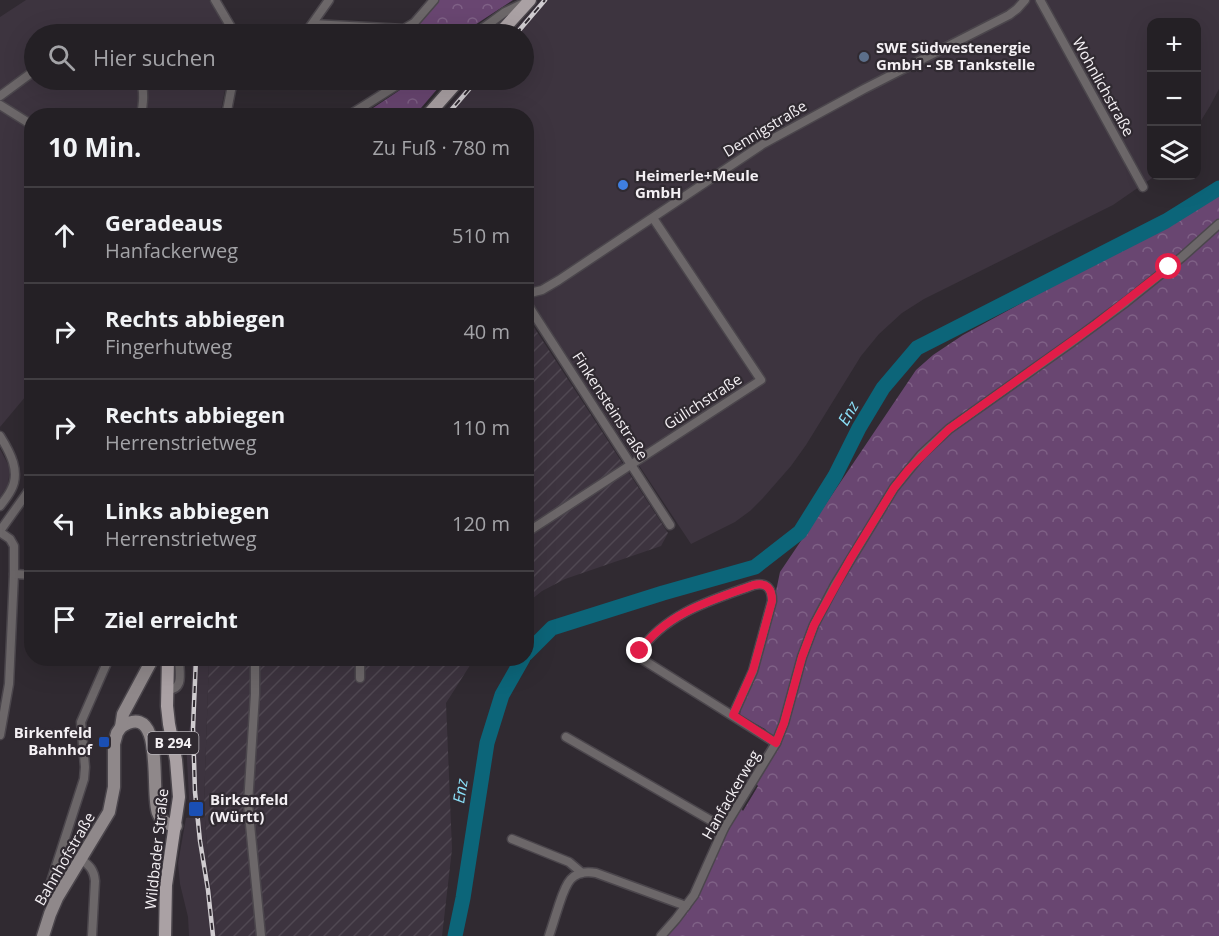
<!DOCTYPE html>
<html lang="de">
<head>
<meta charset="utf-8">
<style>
  body { margin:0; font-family:"Open Sans",sans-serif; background:#2c282d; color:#f1f3f6 }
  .controls { position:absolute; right:18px; top:18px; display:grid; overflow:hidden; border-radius:12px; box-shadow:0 6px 24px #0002 }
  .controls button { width:54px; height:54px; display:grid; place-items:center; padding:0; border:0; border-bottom:2px solid #413e42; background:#242025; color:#f1f3f6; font:30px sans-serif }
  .stop { position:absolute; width:18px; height:18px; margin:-14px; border:4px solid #e11d48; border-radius:50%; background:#fff }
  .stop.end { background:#e11d48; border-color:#fff; box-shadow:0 2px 6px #0008 }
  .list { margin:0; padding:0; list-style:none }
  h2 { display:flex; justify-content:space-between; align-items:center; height:78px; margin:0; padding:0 24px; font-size:26px }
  h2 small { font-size:20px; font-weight:400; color:#a3a3a7 }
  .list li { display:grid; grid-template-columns:39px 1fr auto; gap:18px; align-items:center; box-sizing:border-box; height:96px; padding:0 24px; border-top:2px solid #413e42 }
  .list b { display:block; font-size:22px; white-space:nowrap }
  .list p { margin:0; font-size:20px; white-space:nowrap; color:#a3a3a7 }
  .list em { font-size:20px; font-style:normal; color:#a3a3a7 }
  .icon { flex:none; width:33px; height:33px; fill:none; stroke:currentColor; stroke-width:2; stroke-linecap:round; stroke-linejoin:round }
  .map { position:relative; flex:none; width:1219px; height:936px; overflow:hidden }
  .search { position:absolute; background:#242025; box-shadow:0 6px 24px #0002; left:24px; top:24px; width:510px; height:66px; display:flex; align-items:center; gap:15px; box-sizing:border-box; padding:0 21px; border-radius:33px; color:#a3a3a7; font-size:22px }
  .panel { position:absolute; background:#242025; box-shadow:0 6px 24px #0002; left:24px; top:108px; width:510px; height:558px; border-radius:24px }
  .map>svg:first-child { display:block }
  .built { fill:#3d343f }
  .industrial { fill:url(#industrial-furrows) }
  .forest { fill:url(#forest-crowns) }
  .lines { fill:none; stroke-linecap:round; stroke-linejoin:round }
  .river { stroke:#0c6579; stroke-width:15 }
  .street-casing { stroke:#4b464c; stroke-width:11 }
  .secondary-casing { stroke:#4b464c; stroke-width:15 }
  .primary-casing { stroke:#4b464c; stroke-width:15 }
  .street { stroke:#6c6769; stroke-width:8 }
  .secondary { stroke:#8f888a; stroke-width:12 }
  .primary { stroke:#aaa1a4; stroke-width:12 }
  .rail-casing { stroke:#d0ccd0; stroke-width:4.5 }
  .rail { stroke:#302a31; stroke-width:2; stroke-dasharray:7; stroke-linecap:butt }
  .route { stroke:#e11d48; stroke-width:8 }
  .service-dot { fill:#5c6f8a; stroke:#302a31; stroke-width:2 }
  .shop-dot { fill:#3f7fe0; stroke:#302a31; stroke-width:2 }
  .transit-dot { fill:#1a4fb4; stroke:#302a31; stroke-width:2 }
  .labels { text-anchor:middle; stroke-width:4.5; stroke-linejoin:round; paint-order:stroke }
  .shield { fill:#302a31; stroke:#b9b5ba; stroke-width:1.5 }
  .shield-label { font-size:14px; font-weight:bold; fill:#f4f0f4 }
  .poi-label { font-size:15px; font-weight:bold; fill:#f4f0f4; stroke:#302a31; text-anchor:start }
  .street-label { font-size:15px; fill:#f4f0f4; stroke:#302a31 }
  .water-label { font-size:16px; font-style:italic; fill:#8be0f8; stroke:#302a31 }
</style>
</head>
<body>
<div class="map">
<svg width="1219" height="936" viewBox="0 0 1219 936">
  <defs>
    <pattern id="industrial-furrows" width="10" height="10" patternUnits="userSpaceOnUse" patternTransform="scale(1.5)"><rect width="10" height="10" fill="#3d343f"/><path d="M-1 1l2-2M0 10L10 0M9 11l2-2" fill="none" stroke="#504852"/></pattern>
    <pattern id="forest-crowns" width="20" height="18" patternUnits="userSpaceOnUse" patternTransform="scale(1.5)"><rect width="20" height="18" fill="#694671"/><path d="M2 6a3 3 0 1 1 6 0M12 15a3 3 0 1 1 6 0" fill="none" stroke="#7f6186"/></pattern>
  </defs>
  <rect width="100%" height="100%" fill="#302a31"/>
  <g class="built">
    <path d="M26 0H209L230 31 231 34H34V80H227L220 115 32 116 31 390 0 427V17Z"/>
    <path d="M541 0H1219V89L1210 106 1197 127 1196 22H1152V176H1155L1113 205 924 299 902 313 879 334 861 356 806 445 791 466 763 498 750 511 735 522 691 544 527 296 526 116H441L472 80H524V34H511Z"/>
    <path d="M0 449 10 468 8 485 0 497Z"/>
    <path d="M192 659H209L204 805 209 875 218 936H189L188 917 180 884 178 863 186 818 190 817 186 741 190 726Z"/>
  </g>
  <g class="industrial">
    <path d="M526 315 668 533 661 546 565 579 542 591 527 603Z"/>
    <path d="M209 659H474L446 703 452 849 442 936H218L209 875 204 805Z"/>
  </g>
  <g class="forest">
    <path d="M438 0H513L461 34H405Z"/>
    <path d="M399 80H433L439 87 415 115 361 116 400 90Z"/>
    <path d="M1219 191V936H662L689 910 727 831 740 807 743 811 758 786 755 782 777 743 765 729 740 715 741 706 775 596 780 572 916 370 933 355 963 335 1172 221Z"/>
  </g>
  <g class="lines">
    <g class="river">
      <path d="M526 654 552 628 663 593 755 567 800 532 835 476 859 428 883 388 917 348 1166 221 1219 188"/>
      <path d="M455 936 463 898 487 743 502 695 523 658"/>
    </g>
    <g class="street-casing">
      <g id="street">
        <path d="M215 0 235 34"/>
        <path d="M1040 0 1143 187"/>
        <path d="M313 24 404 29 414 23 434 0"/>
        <path d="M91 34H102"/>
        <path d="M305 34 329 0"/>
        <path d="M475 34 505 12 524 3"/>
        <path d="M140 80C145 91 143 104 141 116"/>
        <path d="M0 96 34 71"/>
        <path d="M0 105 32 125"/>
        <path d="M226 116 233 80"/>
        <path d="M348 116 405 80"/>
        <path d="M526 294 542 290 559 280 763 144 864 89 1009 15 1017 9 1025 0"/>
        <path d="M526 302 670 525"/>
        <path d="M0 436C10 452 21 472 11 490 8 496 4 501 0 506"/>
        <path d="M0 531 32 486"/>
        <path d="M0 532 10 539 14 546V574L9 684 0 735"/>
        <path d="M526 533 761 380 653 218"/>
        <path d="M14 574 32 575"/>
        <path d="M640 651C666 613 712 600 754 585 767 582 772 589 772 601L753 671 733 715"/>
        <path d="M637 656 776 743"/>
        <path d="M255 658V694L248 804 261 936"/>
        <path d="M360 658V678"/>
        <path d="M167 690C185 690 179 672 179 658"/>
        <path d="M566 737 724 828"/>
        <path d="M512 839 569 862 582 873"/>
        <path d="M81 859C90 866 94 870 95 881L92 936"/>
        <path d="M57 898 53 896 49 888 84 779 85 767 81 722 109 658"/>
        <path d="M549 936C552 927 555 917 558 908 565 887 569 868 596 873L686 906"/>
        <path d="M661 936 676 919 694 895 724 828 776 743 784 723 802 657 814 625 835 585 894 488 921 455 949 429 1072 342 1126 302 1182 257 1219 224"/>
      </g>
    </g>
    <g class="secondary-casing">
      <g id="secondary">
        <path d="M121 727C166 698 150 794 158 813 161 821 168 825 176 826"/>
        <path d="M43 936 50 914 57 898 109 812 114 787V744L117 733 121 727 123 714 153 658"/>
      </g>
    </g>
    <g class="primary-casing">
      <g id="primary">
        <path d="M499 34 530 0"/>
        <path d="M427 116 459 80"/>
        <path d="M165 936 166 885 179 797 176 760 169 724 167 706 168 658"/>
      </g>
    </g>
    <use href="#street" class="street"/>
    <use href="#secondary" class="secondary"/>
    <use href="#primary" class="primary"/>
    <g class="rail-casing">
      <g id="rail">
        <path d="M516 34 545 0"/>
        <path d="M446 116 477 80"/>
        <path d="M196 658 193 728 195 792 200 841 208 890 213 936"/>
      </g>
    </g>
    <use href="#rail" class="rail"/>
  </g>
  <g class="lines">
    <path class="route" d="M640 651C666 613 712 600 754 585 767 582 772 589 772 601L753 670 733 715 776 743 784 723 802 657 814 625 851 558 894 488 909 469 949 429 1096 324 1169 267"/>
  </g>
  <circle class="service-dot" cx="864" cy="57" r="6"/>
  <circle class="shop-dot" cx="623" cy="185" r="6"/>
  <g class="transit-dot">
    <rect x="98" y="736" width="12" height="12" rx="3"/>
    <rect x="188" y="801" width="16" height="16" rx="3"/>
  </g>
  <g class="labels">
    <rect class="shield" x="147.5" y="732" width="51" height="22" rx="4.5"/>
    <g class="shield-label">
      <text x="173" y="748">B 294</text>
    </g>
    <g class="poi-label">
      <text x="876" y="53">SWE Südwestenergie<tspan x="876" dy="17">GmbH - SB Tankstelle</tspan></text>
      <text x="635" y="181">Heimerle+Meule<tspan x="635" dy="17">GmbH</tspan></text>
      <text x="92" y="738" text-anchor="end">Birkenfeld<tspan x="92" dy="17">Bahnhof</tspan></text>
      <text x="210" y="805">Birkenfeld<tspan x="210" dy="17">(Württ)</tspan></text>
    </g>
    <g class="street-label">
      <text transform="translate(1103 87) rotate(61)" y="5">Wohnlichstraße</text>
      <text transform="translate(765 129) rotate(-31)" y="5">Dennigstraße</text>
      <text transform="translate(703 402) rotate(-33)" y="5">Gülichstraße</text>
      <text transform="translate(610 406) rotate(57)" y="5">Finkensteinstraße</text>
      <text transform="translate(731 795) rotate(-60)" y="5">Hanfackerweg</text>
      <text transform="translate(157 849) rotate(-84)" y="5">Wildbader Straße</text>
      <text transform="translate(65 859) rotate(-60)" y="5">Bahnhofstraße</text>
    </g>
    <g class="water-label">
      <text transform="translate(848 413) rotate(-60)" y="6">Enz</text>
      <text transform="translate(460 791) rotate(-81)" y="6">Enz</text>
    </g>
  </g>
</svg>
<div class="controls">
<button>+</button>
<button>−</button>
<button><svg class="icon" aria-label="layers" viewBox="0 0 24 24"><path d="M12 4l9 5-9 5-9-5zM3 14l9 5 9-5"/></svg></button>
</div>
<div class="stop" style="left:1169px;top:267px"></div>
<div class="stop end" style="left:640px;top:651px"></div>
<div class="search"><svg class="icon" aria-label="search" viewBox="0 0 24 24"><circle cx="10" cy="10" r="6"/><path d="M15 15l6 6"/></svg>Hier suchen</div>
<section class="panel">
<h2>10 Min.<small>Zu Fuß · 780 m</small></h2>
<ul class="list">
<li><svg class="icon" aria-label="ahead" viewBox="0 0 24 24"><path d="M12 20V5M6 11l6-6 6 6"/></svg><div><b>Geradeaus</b><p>Hanfackerweg</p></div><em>510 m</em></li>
<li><svg class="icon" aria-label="right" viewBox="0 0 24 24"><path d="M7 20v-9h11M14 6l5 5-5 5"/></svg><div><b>Rechts abbiegen</b><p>Fingerhutweg</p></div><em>40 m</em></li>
<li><svg class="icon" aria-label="right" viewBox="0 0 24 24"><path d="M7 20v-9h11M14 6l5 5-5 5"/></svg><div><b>Rechts abbiegen</b><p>Herrenstrietweg</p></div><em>110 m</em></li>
<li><svg class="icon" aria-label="left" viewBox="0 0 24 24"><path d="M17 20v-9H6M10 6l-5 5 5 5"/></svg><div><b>Links abbiegen</b><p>Herrenstrietweg</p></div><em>120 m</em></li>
<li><svg class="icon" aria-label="arrive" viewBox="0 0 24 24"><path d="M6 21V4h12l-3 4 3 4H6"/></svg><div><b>Ziel erreicht</b></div></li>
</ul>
</section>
</div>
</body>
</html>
